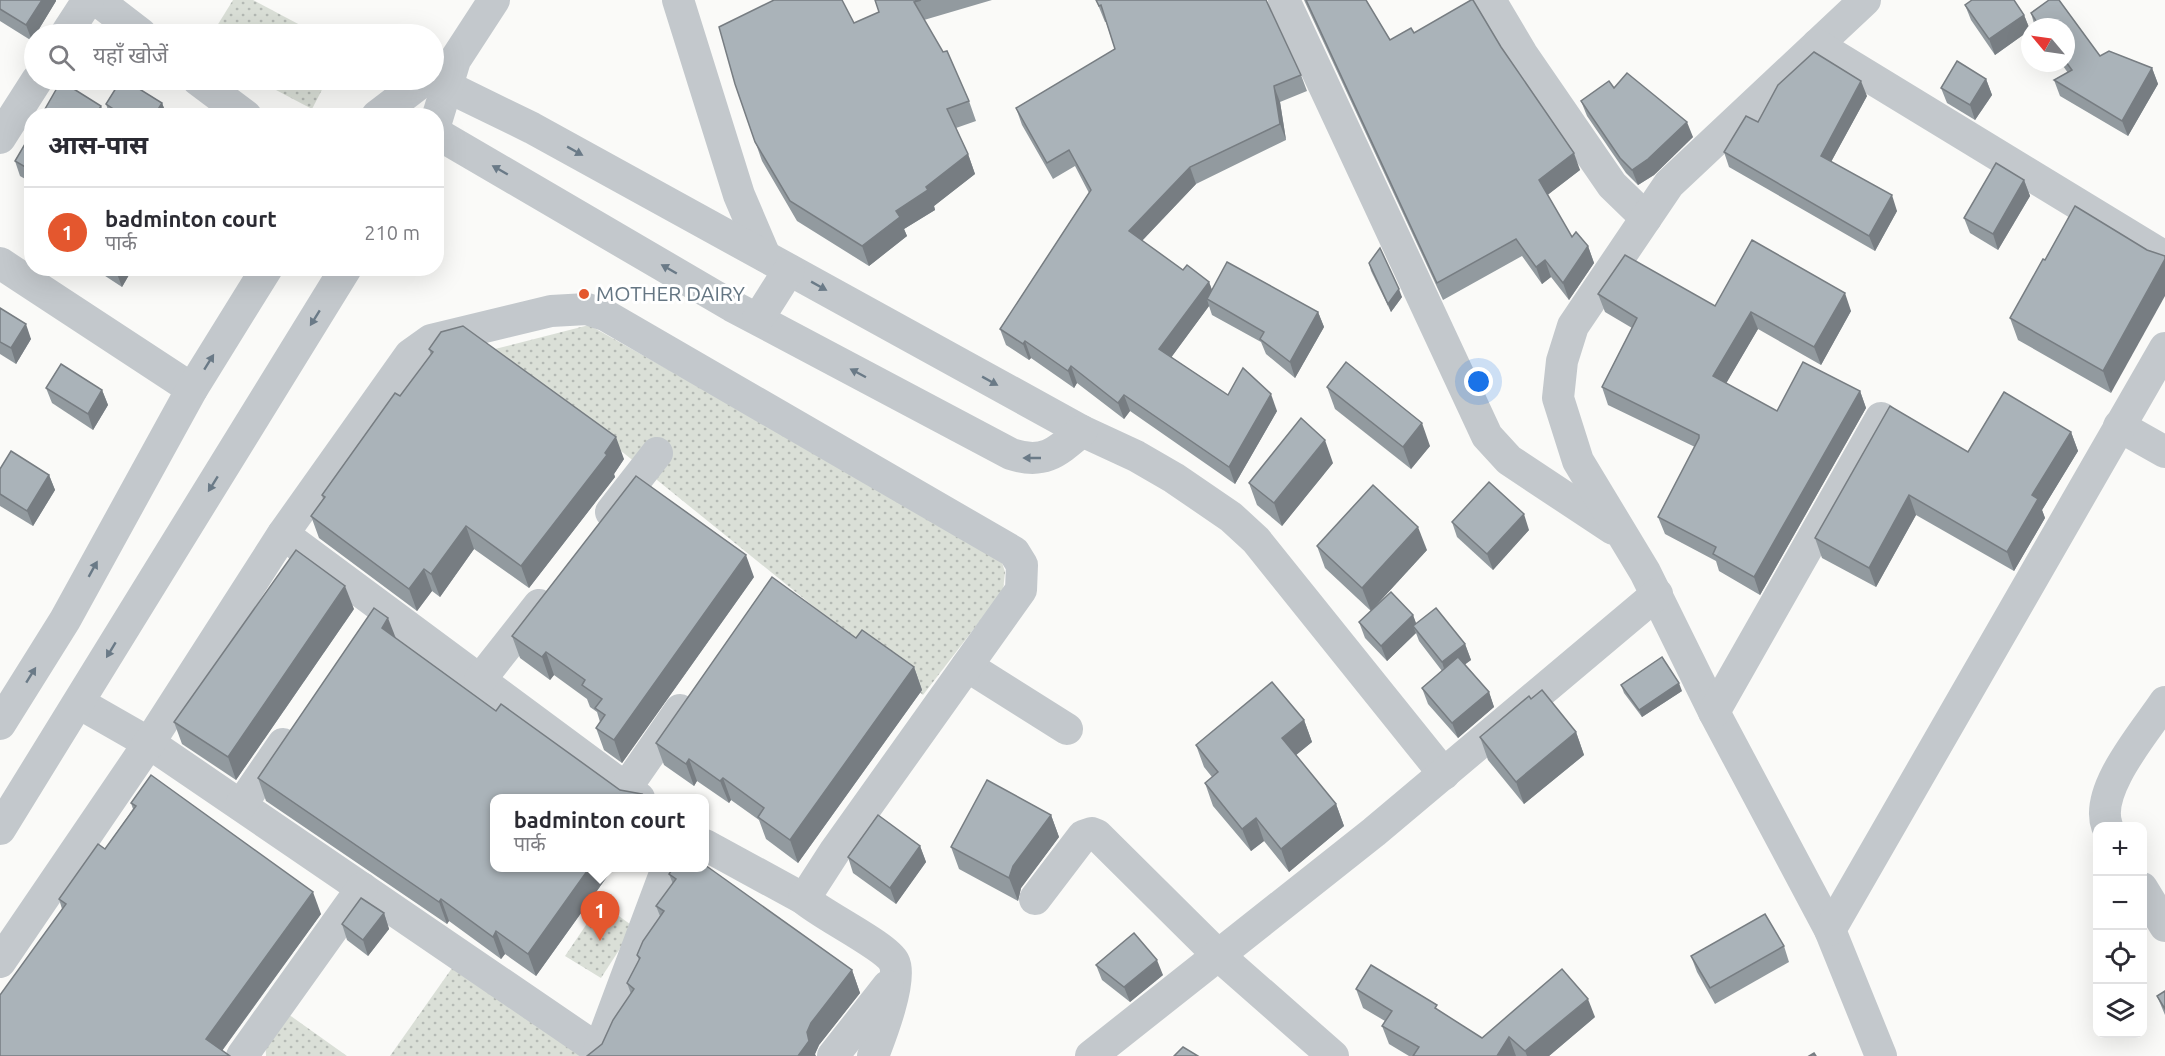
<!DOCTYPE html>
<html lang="hi">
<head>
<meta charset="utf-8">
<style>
  body { margin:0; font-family:Ubuntu,"Noto Sans Devanagari",sans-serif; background:#f7f7f7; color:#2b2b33 }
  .controls { position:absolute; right:18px; bottom:18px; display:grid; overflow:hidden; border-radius:12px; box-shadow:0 6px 24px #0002 }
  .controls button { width:54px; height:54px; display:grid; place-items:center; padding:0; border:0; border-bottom:2px solid #e1e1e2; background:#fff; color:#2b2b33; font:30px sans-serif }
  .compass { position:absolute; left:2021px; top:18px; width:54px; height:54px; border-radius:50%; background:#fff; box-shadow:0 6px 24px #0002; rotate:299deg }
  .you { position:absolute; left:1479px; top:382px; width:21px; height:21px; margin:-15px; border:4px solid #fff; border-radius:50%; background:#1a73e8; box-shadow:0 0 0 9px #1a73e833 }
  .badge { display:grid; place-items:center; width:39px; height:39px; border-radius:50%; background:#e4572e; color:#fff; font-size:20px; font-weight:700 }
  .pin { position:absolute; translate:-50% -50px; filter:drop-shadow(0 2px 3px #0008) }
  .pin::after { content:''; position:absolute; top:32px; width:21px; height:18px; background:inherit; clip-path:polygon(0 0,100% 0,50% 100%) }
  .popup { position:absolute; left:490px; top:794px; width:219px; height:78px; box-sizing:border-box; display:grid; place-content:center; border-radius:12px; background:#fff; filter:drop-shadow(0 2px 4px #0005); font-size:20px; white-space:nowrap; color:#7c7c81 }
  .popup b { font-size:22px; color:#2b2b33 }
  .popup::after { content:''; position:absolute; left:50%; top:100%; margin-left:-12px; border:12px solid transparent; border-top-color:#fff }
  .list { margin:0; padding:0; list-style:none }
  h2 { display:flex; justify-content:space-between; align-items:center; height:78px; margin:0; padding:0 24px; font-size:26px }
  h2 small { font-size:20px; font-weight:400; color:#7c7c81 }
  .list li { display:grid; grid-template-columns:39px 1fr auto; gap:18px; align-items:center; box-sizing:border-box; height:90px; padding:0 24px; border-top:2px solid #e1e1e2 }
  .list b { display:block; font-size:22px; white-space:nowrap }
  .list p { margin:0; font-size:20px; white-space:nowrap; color:#7c7c81 }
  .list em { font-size:20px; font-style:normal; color:#7c7c81 }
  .icon { flex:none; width:33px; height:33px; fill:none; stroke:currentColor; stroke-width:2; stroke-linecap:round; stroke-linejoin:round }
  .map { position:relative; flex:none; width:2165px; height:1056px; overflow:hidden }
  .search { position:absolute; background:#fff; box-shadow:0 6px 24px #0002; left:24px; top:24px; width:420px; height:66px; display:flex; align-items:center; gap:15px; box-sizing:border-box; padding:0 21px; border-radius:33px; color:#7c7c81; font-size:22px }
  .panel { position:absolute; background:#fff; box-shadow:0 6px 24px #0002; left:24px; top:108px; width:420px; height:168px; border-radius:24px }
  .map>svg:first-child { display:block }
  .green { fill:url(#green-dots) }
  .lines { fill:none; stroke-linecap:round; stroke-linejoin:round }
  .street { stroke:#c3c8cc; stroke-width:32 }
  .wall { fill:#929a9f }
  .shaded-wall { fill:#777d82 }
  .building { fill:#aab3b9; stroke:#777d82; stroke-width:1.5 }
  .oneway { fill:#6a7a87 }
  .poi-dot { fill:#e4572e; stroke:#fff; stroke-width:2 }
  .labels { text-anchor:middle; stroke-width:6; stroke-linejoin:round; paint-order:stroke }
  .poi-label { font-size:21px; fill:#657683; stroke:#fff; text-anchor:start }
</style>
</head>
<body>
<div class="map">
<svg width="2165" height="1056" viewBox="0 0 2165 1056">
  <defs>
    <pattern id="green-dots" width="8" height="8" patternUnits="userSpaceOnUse" patternTransform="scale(1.5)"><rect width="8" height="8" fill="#dadfd7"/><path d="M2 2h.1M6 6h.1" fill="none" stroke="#b4b9b4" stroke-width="1.8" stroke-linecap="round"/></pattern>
  </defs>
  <rect width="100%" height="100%" fill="#fafaf8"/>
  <g class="green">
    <path d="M233 0H253L317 34H212Z"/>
    <path d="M257 80H327L312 109Z"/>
    <path d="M589 325 1000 556 1005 572 1003 591 923 695 495 349Z"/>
    <path d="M601 903 634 927 601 978 565 956Z"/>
    <path d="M457 961 595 1056H390Z"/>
    <path d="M281 1009 347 1056H266L265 1033Z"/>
  </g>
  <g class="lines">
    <g class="street">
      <path d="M97 0 141 34"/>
      <path d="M678 0 739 195 765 256"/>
      <path d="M1284 0 1487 436 1509 460 1613 529"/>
      <path d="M1490 0 1522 54 1612 185 1646 218"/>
      <path d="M1865 0 1669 184 1573 326 1562 361 1558 398 1578 461 1645 572 1714 712 1830 930 1881 1056"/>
      <path d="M66 34 88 0"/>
      <path d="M1817 45 2165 257"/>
      <path d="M198 80 246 116"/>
      <path d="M448 87 532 128 1082 431 1136 456 1174 478 1231 517 1256 540 1444 774"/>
      <path d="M377 116 424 80"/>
      <path d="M436 122 455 60 494 0"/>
      <path d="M436 133 732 306 1011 454C1044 465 1057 452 1082 431"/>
      <path d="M0 138 37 80"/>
      <path d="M0 263 192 389"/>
      <path d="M758 319 789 270"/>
      <path d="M2119 426 2165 452"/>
      <path d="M611 512 657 453"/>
      <path d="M283 534 639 798"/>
      <path d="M967 666 1067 729"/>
      <path d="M480 680 539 605"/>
      <path d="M79 703 149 743 599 1050 595 1056"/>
      <path d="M1714 712 1881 418"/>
      <path d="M0 724 65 620 192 389 267 268"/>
      <path d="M626 788 680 710"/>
      <path d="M241 805 283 744"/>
      <path d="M2107 826C2094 790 2145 732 2165 702"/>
      <path d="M0 829 346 268"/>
      <path d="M705 845 804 899"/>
      <path d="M2142 888 2165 926"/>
      <path d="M1035 899 1083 836 1092 833 1097 835 1218 955 1333 1056"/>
      <path d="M1830 930 2165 348"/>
      <path d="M0 962 149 743 283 534 410 355 431 340 551 311 587 309 605 315 1014 552 1022 565 1021 590 835 851 804 899C822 915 886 946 894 962 903 979 880 1038 873 1056"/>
      <path d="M599 1050 667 868"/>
      <path d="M242 1056 362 888"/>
      <path d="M833 1056 888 986"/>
      <path d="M1091 1056 1374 832 1657 594"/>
    </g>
  </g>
  <g class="wall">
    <path d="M0 0H56V1L36 34H34V37L32 41 0 21Z"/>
    <path d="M875 0H992L924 20 969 101 976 121 956 128 968 154 975 174 934 206 935 210 904 229 907 236 869 266 797 221 762 161 735 84 854 23 879 12Z"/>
    <path d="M1096 0H1266L1301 75 1307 91 1280 102 1286 140 1196 184 1142 241 1183 270 1209 282 1212 290 1318 312 1324 327 1295 378 1266 354 1261 342 1212 315 1209 306 1171 357 1228 395 1277 411 1235 484 1130 411 1124 419 1077 383 1074 388 1031 358 1029 360 1006 345 1000 329 1089 193 1075 166 1053 179 1022 125 1016 108 1115 49 1106 22H1105Z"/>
    <path d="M1304 0H1366L1390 40 1414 33 1501 47 1580 170 1547 195 1572 237 1588 246 1594 263 1569 300 1551 277 1542 284 1522 256 1443 300Z"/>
    <path d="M2049 0H2059L2100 56 2109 51 2152 68 2158 84 2128 136 2060 96 2054 80 2068 73 2061 63H2066V27H2035L2031 13Z"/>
    <path d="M1965 5 2024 15 2030 30 1995 55 1971 20Z"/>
    <path d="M1986 79 1992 95 1975 120 1947 103 1941 88Z"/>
    <path d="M1614 88 1693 137 1654 175 1638 185 1626 173 1587 116 1581 101Z"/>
    <path d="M1867 96 1831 162 1897 211 1875 251 1729 167 1724 152 1758 122Z"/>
    <path d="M162 103 167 116H110L106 104Z"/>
    <path d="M32 132V183L20 176 15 161Z"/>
    <path d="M2024 180 2030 196 1998 250 1970 233 1964 218Z"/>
    <path d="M2075 206 2111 393 2018 340 2010 318 2045 260Z"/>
    <path d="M1369 263 1402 297 1391 312 1371 271Z"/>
    <path d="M93 268H133L122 287Z"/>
    <path d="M1598 294 1715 306 1851 311 1821 365 1758 329 1726 383 1777 411 1860 391 1866 408 1760 595 1719 571 1716 561 1665 534 1658 517 1695 447 1608 405 1602 387 1632 328 1605 312Z"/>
    <path d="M0 308 31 339 16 364 0 354Z"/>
    <path d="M429 349 624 459 614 474 615 477 529 588 474 549 440 597 432 591 417 611 319 538 311 516 323 499 322 495 400 396 431 355Z"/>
    <path d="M1327 387 1430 446 1411 469 1335 409Z"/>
    <path d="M46 388 102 390 108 405 93 430 52 403Z"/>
    <path d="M2071 432 2078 451 2042 510 2045 518 2014 571 1916 515 1876 587 1822 558 1815 538 1968 452Z"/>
    <path d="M1333 463 1282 526 1257 505 1249 483Z"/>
    <path d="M0 469 49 475 55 490 33 526 0 506Z"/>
    <path d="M1452 522 1529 530 1493 570 1457 537Z"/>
    <path d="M1317 546 1427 550 1371 611 1325 568Z"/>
    <path d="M754 577 622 763 604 750 596 728 600 722 597 712 590 707 587 699 554 675 550 680 520 658 512 636Z"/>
    <path d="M354 609 236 780 182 744 174 722Z"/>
    <path d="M1413 615 1416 624 1465 644 1471 660 1465 664 1489 692 1494 707 1458 738 1428 704 1422 688 1442 671 1419 641 1416 633 1387 661 1365 638 1359 622Z"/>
    <path d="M396 638 496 711 620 790 642 794 644 798H495L614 867 536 976 505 954 501 959 449 921 447 924 266 801 258 778Z"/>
    <path d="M856 638 914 667 922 690 798 863 766 839 759 820 731 800 729 803 697 781 694 786 664 765 656 743Z"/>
    <path d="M1621 685 1682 691 1642 717 1624 693Z"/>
    <path d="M1531 699 1576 732 1584 755 1524 804 1488 760 1480 737Z"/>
    <path d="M1304 720 1312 742 1296 755 1336 804 1344 826 1289 872 1264 841 1251 851 1213 806 1205 783 1212 777 1204 767 1196 745Z"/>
    <path d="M131 803 321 914 222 1051 0 1056 62 909 59 899 105 849 133 809Z"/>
    <path d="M1051 815 1059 837 1021 888 1018 901 959 869 951 847Z"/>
    <path d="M920 846 926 862 896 904 853 873 848 857Z"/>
    <path d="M669 874 852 970 860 993 819 1045 815 1054 602 1044 631 994 627 983 639 960 637 955 660 916 656 906 673 884Z"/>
    <path d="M384 913 389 929 368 956 347 940 342 924Z"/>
    <path d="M1784 946 1789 962 1715 1004 1697 972 1691 956Z"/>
    <path d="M1096 965 1163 975 1130 1002 1102 980Z"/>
    <path d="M1356 989 1439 1011 1482 1038 1595 1017 1549 1056H1409L1389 1044 1382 1026 1385 1021 1363 1008Z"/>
    <path d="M2165 991V1015L2157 996Z"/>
  </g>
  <g class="shaded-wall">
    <path d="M42 0H56V1L36 34H34V37L32 41 26 25Z"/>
    <path d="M2024 15 2030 30 1995 55 1989 39Z"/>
    <path d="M2152 68 2158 84 2128 136 2122 121Z"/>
    <path d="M1986 79 1992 95 1975 120 1970 105Z"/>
    <path d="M1861 81 1867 96 1826 171 1821 156Z"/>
    <path d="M1274 86 1280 102 1286 140 1280 124Z"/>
    <path d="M162 103 167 116H154Z"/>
    <path d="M101 106 105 116H95Z"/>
    <path d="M1687 122 1693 137 1654 175 1638 185 1632 170Z"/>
    <path d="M1574 153 1580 170 1545 197 1539 180Z"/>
    <path d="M968 154 975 174 934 206 935 210 904 229 907 236 869 266 862 246 896 211Z"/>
    <path d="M1190 167 1196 184 1135 248 1129 231Z"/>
    <path d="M2024 180 2030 196 1998 250 1993 234Z"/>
    <path d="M1892 195 1897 211 1875 251 1869 236Z"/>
    <path d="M1588 246 1594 263 1569 300 1563 283Z"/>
    <path d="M2165 259V296L2111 393 2103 371Z"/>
    <path d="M1545 260 1551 277 1542 284 1536 267Z"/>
    <path d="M118 268H133L122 287 116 271Z"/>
    <path d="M1209 282 1215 298 1207 299 1209 306 1165 366 1159 349Z"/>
    <path d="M1399 289 1402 297 1391 312 1388 304Z"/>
    <path d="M1845 293 1851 311 1821 365 1814 347Z"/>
    <path d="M1318 312 1324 327 1295 378 1290 362Z"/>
    <path d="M1751 312 1758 329 1720 394 1713 376Z"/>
    <path d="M26 324 31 339 16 364 11 348Z"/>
    <path d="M1025 341 1031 358 1029 360 1023 344Z"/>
    <path d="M1071 366 1077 383 1074 388 1068 371Z"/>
    <path d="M102 390 108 405 93 430 88 414Z"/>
    <path d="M1860 391 1866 408 1760 595 1754 577Z"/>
    <path d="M1271 394 1277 411 1235 484 1229 467Z"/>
    <path d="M1124 395 1130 411 1124 419 1118 403Z"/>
    <path d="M1422 423 1430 446 1411 469 1403 447Z"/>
    <path d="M2071 432 2078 451 2042 510 2045 518 2014 571 2007 552 2032 495Z"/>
    <path d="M616 437 624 459 614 474 615 477 529 588 521 566Z"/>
    <path d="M1325 440 1333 463 1282 526 1274 503Z"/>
    <path d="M49 475 55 490 33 526 27 511Z"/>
    <path d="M1909 495 1916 515 1876 587 1869 568Z"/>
    <path d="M1524 514 1529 530 1493 570 1487 554Z"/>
    <path d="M466 526 474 549 440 597 431 574Z"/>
    <path d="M1418 527 1427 550 1371 611 1362 588Z"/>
    <path d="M746 555 754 577 622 763 614 740Z"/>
    <path d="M424 569 432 591 417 611 409 589Z"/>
    <path d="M345 586 354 609 236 780 228 757Z"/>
    <path d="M1413 615 1419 631 1413 626 1416 633 1387 661 1381 646Z"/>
    <path d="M388 618 397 641 382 628Z"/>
    <path d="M1465 644 1471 660 1447 678 1442 662Z"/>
    <path d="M546 652 554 675 550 680 542 657Z"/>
    <path d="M914 667 922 690 798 863 790 840Z"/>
    <path d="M1679 683 1682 691 1642 717 1639 710Z"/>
    <path d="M1489 692 1494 707 1458 738 1452 723Z"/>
    <path d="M1304 720 1312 742 1290 760 1282 738Z"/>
    <path d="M1576 732 1584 755 1524 804 1516 782Z"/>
    <path d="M689 759 697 781 694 786 686 764Z"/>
    <path d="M723 778 731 800 729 803 720 781Z"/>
    <path d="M1336 804 1344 826 1289 872 1281 849Z"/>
    <path d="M1051 815 1059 837 1021 888 1018 901 1009 878 1013 866Z"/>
    <path d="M1256 818 1264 841 1251 851 1242 829Z"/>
    <path d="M920 846 926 862 896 904 890 888Z"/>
    <path d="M590 867H614L536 976 528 954Z"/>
    <path d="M313 892 321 914 218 1056 206 1039Z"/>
    <path d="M441 899 449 921 447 924 439 902Z"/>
    <path d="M384 913 389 929 368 956 363 940Z"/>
    <path d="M496 931 505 954 501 959 493 937Z"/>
    <path d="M1157 960 1163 975 1130 1002 1124 987Z"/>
    <path d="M852 970 860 993 819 1045 815 1054 816 1056H798L811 1023Z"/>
    <path d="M1588 999 1595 1017 1549 1056H1527L1525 1051Z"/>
    <path d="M1509 1037 1516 1056H1497Z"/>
  </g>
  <g class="building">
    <path d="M0 0H42L26 25 0 9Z"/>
    <path d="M774 0H842L854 23 879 12 875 0H921L914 2 943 52 947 51 969 101 947 109 968 154 926 187 928 190 896 211 900 217 862 246 790 201 755 142 735 84 719 27Z"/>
    <path d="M1096 0H1266L1301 75 1274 86 1280 124 1190 167 1129 231 1183 270 1187 265 1209 282 1159 349 1228 395 1243 368 1271 394 1229 467 1124 395 1118 403 1071 366 1068 371 1025 341 1023 344 1000 329 1091 190 1069 150 1047 163 1016 108 1115 49 1101 5 1099 6Z"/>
    <path d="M1306 0H1366L1390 40 1411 28 1414 33 1471 0H1473L1501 47 1574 153 1539 180 1572 237 1576 232 1588 246 1563 283 1545 260 1536 267 1516 239 1437 283Z"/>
    <path d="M1972 0H2014L2024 15 1989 39 1965 5Z"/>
    <path d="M2049 0H2059L2100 56 2109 51 2152 68 2122 121 2054 80 2072 70 2066 62V27H2040L2031 13Z"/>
    <path d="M1814 52 1861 81 1821 156 1892 195 1869 236 1724 152 1746 116 1758 122 1778 85Z"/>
    <path d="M1957 61 1986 79 1970 105 1941 88Z"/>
    <path d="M1627 73 1687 122 1648 159 1632 170 1620 158 1581 101 1609 81 1614 88Z"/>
    <path d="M121 80H125L162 103 154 116H124L106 104Z"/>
    <path d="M61 81 101 106 95 116H41Z"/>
    <path d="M32 132V171L15 161Z"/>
    <path d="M1996 163 2024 180 1993 234 1964 218Z"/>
    <path d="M2075 206 2147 250 2165 256V259L2103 371 2010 318 2043 259 2045 260Z"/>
    <path d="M1752 240 1845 293 1814 347 1751 312 1713 376 1777 411 1803 362 1860 391 1754 577 1713 554 1716 547 1658 517 1699 438V435L1602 387 1637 318 1598 294 1625 255 1715 306Z"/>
    <path d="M1380 248 1399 289 1388 304 1369 263Z"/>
    <path d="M1227 262 1318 312 1290 362 1260 339 1264 332 1207 299Z"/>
    <path d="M0 308 26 324 11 348 0 342Z"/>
    <path d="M463 326 616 437 605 453 607 455 521 566 466 526 431 574 424 569 409 589 311 516 325 497 322 495 395 393 400 396 433 352 429 349 441 332Z"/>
    <path d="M1346 362 1422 423 1403 447 1327 387Z"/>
    <path d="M61 364 102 390 88 414 46 388Z"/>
    <path d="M2004 392 2071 432 2032 495 2038 499 2007 552 1909 495 1869 568 1815 538 1890 406 1968 452Z"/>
    <path d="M1301 418 1325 440 1274 503 1249 483Z"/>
    <path d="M11 451 49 475 27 511 0 494V469Z"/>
    <path d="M636 476 746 555 614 740 596 728 605 715 595 708 602 699 582 685 585 680 546 652 542 657 512 636Z"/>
    <path d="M1489 482 1524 514 1487 554 1452 522Z"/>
    <path d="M1373 485 1418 527 1362 588 1317 546Z"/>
    <path d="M296 550 345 586 228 757 174 722Z"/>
    <path d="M772 577 856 638 862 630 914 667 790 840 758 817 764 808 723 778 720 781 689 759 686 764 656 743Z"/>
    <path d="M1391 592 1413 615 1381 646 1359 622Z"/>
    <path d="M374 608 388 618 382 628 496 711 501 704 620 790 642 794 639 798H495V867H590L528 954 496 931 493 937 441 899 439 902 258 778Z"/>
    <path d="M1436 608 1465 644 1442 662 1413 626Z"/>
    <path d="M1458 657 1489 692 1452 723 1422 688Z"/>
    <path d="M1662 657 1679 683 1639 710 1621 685Z"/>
    <path d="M1272 682 1304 720 1282 738 1336 804 1281 849 1256 818 1242 829 1205 783 1218 772 1196 745Z"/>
    <path d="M1542 690 1576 732 1516 782 1480 737 1529 696 1531 699Z"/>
    <path d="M151 775 313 892 206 1039 230 1056H0V995L66 904 59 899 98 844 105 849 136 806 131 803Z"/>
    <path d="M987 780 1051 815 1013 866 1009 878 951 847Z"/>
    <path d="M878 815 920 846 890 888 848 857Z"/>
    <path d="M705 865 852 970 811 1023 807 1032 809 1041 798 1056H587L602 1044 613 1020 634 989 627 983 640 958 637 955 643 941 664 911 656 906 676 879 669 874 674 867H705Z"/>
    <path d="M361 898 384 913 363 940 342 924Z"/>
    <path d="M1765 914 1784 946 1710 988 1691 956Z"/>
    <path d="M1134 933 1157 960 1124 987 1096 965Z"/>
    <path d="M1371 965 1437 1005 1435 1008 1482 1038 1562 969 1588 999 1525 1051 1509 1037 1497 1056H1413L1419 1047 1382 1026 1392 1011 1356 989Z"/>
    <path d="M2165 991V1009L2157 996Z"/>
    <path d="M1183 1047 1198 1056H1174Z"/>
    <path d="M1814 1053 1816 1056H1809Z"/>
  </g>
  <defs><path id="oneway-solid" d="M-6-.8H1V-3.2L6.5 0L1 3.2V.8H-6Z" transform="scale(1.5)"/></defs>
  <g class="oneway">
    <use href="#oneway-solid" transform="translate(575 151) rotate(29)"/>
    <use href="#oneway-solid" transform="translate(500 170) rotate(-150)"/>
    <use href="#oneway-solid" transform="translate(669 269) rotate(-150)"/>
    <use href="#oneway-solid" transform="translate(819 286) rotate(29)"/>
    <use href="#oneway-solid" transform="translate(315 318) rotate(122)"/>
    <use href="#oneway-solid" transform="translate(209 362) rotate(-58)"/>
    <use href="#oneway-solid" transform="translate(858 373) rotate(-152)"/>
    <use href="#oneway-solid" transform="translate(990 381) rotate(29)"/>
    <use href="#oneway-solid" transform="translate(1032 458) rotate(180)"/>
    <use href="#oneway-solid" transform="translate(213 484) rotate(122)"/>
    <use href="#oneway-solid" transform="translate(93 569) rotate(-61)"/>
    <use href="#oneway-solid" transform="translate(111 650) rotate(121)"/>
    <use href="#oneway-solid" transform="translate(31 675) rotate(-58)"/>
  </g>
  <circle class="poi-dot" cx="584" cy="294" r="6"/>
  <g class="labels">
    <g class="poi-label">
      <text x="596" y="301">MOTHER DAIRY</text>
    </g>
  </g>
</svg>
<div class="controls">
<button>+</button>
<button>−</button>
<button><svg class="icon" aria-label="locate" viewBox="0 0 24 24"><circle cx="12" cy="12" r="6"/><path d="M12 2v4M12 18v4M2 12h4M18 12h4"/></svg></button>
<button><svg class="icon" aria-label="layers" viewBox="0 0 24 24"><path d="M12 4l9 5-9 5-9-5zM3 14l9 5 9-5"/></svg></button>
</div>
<svg class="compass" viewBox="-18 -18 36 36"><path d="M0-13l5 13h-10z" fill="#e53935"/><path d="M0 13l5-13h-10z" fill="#7c7c81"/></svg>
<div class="you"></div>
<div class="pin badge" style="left:600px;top:941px">1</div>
<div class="popup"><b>badminton court</b>पार्क</div>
<div class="search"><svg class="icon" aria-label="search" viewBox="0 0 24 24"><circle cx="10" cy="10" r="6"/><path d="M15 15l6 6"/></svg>यहाँ खोजें</div>
<section class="panel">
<h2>आस-पास<small></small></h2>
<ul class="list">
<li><span class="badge">1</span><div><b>badminton court</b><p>पार्क</p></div><em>210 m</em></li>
</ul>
</section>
</div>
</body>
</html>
